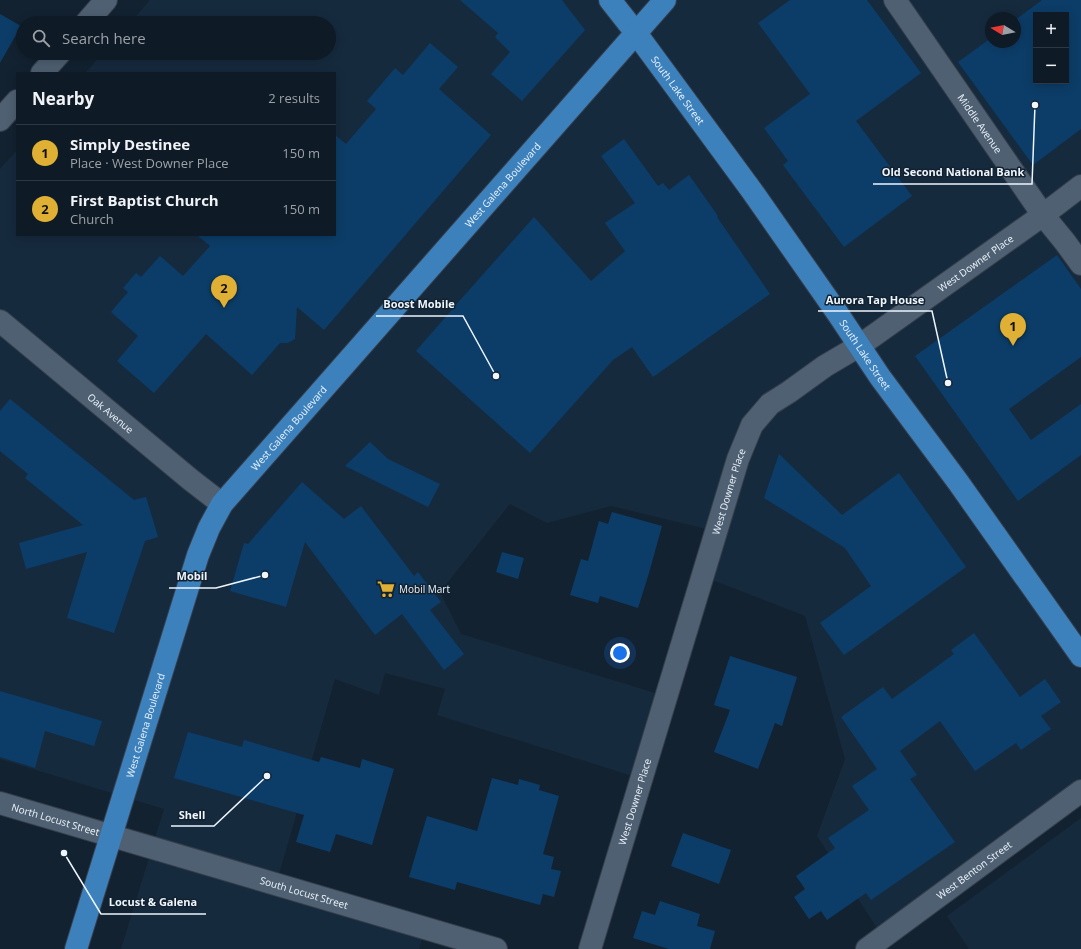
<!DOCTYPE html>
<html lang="en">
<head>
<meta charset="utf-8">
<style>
  body { margin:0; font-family:"Open Sans",sans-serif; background:#17232d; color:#f1f3f6 }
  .controls { position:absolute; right:12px; top:12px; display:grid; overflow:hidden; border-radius:0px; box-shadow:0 2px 10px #0003 }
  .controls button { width:36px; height:36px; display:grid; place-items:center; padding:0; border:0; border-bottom:1px solid #2e3842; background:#0e1a25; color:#f1f3f6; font:20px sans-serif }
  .compass { position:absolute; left:985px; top:12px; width:36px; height:36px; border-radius:50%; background:#0e1a25; box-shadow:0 2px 10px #0003; rotate:280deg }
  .you { position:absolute; left:620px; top:653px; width:14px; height:14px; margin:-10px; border:3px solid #fff; border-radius:50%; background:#1a73e8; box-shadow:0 0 0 6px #1a73e833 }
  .badge { display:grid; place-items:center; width:26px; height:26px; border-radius:50%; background:#dfb034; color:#111; font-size:13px; font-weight:700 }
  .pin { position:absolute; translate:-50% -33px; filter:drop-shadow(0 1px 2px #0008) }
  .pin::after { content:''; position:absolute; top:21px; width:14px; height:12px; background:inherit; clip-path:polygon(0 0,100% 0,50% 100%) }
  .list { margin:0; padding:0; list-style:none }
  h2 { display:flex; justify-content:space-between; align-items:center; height:52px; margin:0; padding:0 16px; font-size:17px }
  h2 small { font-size:13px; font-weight:400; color:#9ba1a7 }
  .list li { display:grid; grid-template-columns:26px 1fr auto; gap:12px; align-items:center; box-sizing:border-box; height:56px; padding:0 16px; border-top:1px solid #2e3842 }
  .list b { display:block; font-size:15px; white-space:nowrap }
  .list p { margin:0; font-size:13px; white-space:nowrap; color:#9ba1a7 }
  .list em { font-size:13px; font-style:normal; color:#9ba1a7 }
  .icon { flex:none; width:22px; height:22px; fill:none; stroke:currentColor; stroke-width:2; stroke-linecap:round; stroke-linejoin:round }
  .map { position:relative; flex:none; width:1081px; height:949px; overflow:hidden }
  .search { position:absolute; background:#0e1a25; box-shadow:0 2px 10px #0003; left:16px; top:16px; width:320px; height:44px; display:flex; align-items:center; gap:10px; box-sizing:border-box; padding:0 14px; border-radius:22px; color:#9ba1a7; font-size:15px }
  .panel { position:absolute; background:#0e1a25; box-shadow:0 2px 10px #0003; left:16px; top:72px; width:320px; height:164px; border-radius:0px }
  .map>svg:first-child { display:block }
  .built { fill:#162a3e; fill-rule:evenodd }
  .building { fill:#0c3d68; fill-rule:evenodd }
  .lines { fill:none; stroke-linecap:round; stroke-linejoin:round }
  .minor-casing { stroke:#353e4b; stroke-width:24 }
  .tertiary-casing { stroke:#353e4b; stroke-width:24 }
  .primary-casing { stroke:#353e4b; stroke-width:24 }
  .minor { stroke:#4f6072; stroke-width:22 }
  .tertiary { stroke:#4f6072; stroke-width:22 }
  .primary { stroke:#3c80bc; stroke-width:22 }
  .labels { text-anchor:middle; stroke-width:3; stroke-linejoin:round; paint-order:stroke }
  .street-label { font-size:10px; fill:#edf5fd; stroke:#132231 }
  .poi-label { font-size:10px; fill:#edf5fd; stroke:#132231; text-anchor:start }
  .leader { fill:none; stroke:#edf5fd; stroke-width:1.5 }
  .callout-dot { fill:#edf5fd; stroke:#132231; stroke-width:1.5 }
  .callout-label { font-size:11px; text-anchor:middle; font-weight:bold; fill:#edf5fd; stroke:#132231; stroke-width:3; stroke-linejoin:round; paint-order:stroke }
</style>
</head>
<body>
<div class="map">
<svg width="1081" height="949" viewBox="0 0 1081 949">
  <rect width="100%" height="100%" fill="#132231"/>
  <g class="built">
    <path d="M150 0H1081V787L879 931 817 836 845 759 805 616 697 574 711 530 611 506 547 523 510 504 440 592 461 634 662 695 636 777 437 715 445 689 385 673 379 695 335 679 278 878 427 923 419 949H121L164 809 0 759V169L17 150V235H335V73H85L103 53H329V23H130ZM1036 15H1066V81H1036ZM991 18H1015V42H991Z"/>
    <path d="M1081 818V949H969L947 916Z"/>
  </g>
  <g class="building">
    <path d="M460 0H562L585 30 522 101 491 74 510 52 495 37 498 33Z"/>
    <path d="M790 0H867L921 73 856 121 912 196 844 247 783 165 788 161 764 128 810 94 758 23Z"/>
    <path d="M1042 0H1081V129L1033 165 958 62 991 38V42H1015V20ZM1036 15H1066V81H1036Z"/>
    <path d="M0 14 21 26 0 63Z"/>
    <path d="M430 43 458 67 439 89 491 135 324 330 297 307 295 339 288 343H280L252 375 206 334 154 393 117 361 138 336 111 312 128 292 123 288 136 273 141 277 160 256 183 276 210 246 197 235H335V135L346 144 376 109 367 101 395 68 403 75Z"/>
    <path d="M624 139 658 186 663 183 669 190 689 175 718 216 717 217 770 294 653 377 632 347 613 360 530 453 416 351 462 298 534 217 591 281 625 251 605 223 635 203 601 156Z"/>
    <path d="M1057 255 1081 289V357L1009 409 1031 440 1081 404V455L1018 501 915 356Z"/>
    <path d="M10 399 134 500 146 497 158 537 145 541 114 633 67 618 87 552 26 569 19 543 83 525 25 478 28 474 0 451V411Z"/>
    <path d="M370 442 388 459 440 484 428 507 345 466Z"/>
    <path d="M779 454 842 515 899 473 966 567 844 655 820 623 871 586 845 548 764 498Z"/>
    <path d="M302 482 344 519 361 506 414 576 418 572 441 602 430 610 464 654 444 670 402 614 375 635 305 542 286 607 230 591 244 543 248 544Z"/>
    <path d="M612 512 662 526 649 573 638 608 600 596 598 603 570 595 581 559 588 561 599 521 608 524Z"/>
    <path d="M502 552 524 558 518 579 496 572Z"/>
    <path d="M974 633 1020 697 1045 679 1061 702 1041 716 1051 729 1021 750 1016 743 975 771 940 721 900 751 917 775 910 779 955 842 871 900 866 893 827 920 821 911 809 919 794 897 805 889 796 876 835 848 828 838 869 810 852 786 877 769 841 717 883 687 892 699 954 654 951 650Z"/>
    <path d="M730 656 797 677 782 726 775 723 758 769 714 752 730 710 714 705Z"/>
    <path d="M0 691 102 721 94 746 45 731 35 768 0 757Z"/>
    <path d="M188 732 242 747 244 740 319 762 321 757 360 768 362 759 394 769 372 845 336 834 330 852 296 842 304 815 174 778Z"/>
    <path d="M492 778 518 785 519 779 540 785 539 790 559 796 543 854 554 857 551 869 561 871 554 897 543 894 540 905 457 882 455 890 409 877 427 816 477 831Z"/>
    <path d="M683 833 731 850 719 884 671 866Z"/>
    <path d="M660 901 700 914 697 926 715 931 710 949H669L633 938 642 911 655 915Z"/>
  </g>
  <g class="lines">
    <g class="minor-casing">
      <g id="minor">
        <path id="s1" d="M895 0 1043 215 1065 242 1081 264"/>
        <path d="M86 23 106 0"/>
        <path d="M42 73 60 53"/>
        <path d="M0 120 17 101"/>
        <path id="s2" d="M0 321 191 480 222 504"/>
        <path id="s3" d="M0 803 496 949"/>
        <path id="s4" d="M590 949 738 459 752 425 770 404 789 392 825 366 859 346"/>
        <path id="s5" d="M867 949 1081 791"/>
      </g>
    </g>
    <g class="tertiary-casing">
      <g id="tertiary">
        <path id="s6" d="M859 346 1043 215 1081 186"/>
      </g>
    </g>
    <g class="primary-casing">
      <g id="primary">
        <path id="s7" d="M610 0 636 33 752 191 838 314 880 377 958 482 1081 656"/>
        <path id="s8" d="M76 949 198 555 209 528 222 504 665 0"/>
      </g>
    </g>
    <use href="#minor" class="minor"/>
    <use href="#tertiary" class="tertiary"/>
    <use href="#primary" class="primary"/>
  </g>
  <defs>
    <g id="supermarket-bare" transform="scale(1.38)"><path d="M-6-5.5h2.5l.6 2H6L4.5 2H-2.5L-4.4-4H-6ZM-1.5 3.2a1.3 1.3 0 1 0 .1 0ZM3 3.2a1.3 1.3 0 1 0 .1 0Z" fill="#dfb034" stroke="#132231" stroke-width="2.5" paint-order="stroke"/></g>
  </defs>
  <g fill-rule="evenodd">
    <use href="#supermarket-bare" x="386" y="589"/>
  </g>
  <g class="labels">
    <g class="street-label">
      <text dy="4" stroke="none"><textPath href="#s7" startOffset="113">South Lake Street</textPath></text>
      <text dy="4" stroke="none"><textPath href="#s1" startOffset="150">Middle Avenue</textPath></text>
      <text dy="4" stroke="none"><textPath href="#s8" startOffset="894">West Galena Boulevard</textPath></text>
      <text dy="4" stroke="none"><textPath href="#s6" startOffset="143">West Downer Place</textPath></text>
      <text dy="4" stroke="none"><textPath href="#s7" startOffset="437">South Lake Street</textPath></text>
      <text dy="4" stroke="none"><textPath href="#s2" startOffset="144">Oak Avenue</textPath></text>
      <text dy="4" stroke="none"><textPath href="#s8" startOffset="570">West Galena Boulevard</textPath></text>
      <text dy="4" stroke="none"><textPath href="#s4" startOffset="478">West Downer Place</textPath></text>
      <text dy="4" stroke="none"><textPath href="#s8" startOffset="234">West Galena Boulevard</textPath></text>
      <text dy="4" stroke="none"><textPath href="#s4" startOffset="154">West Downer Place</textPath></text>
      <text dy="4" stroke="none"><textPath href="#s3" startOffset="58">North Locust Street</textPath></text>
      <text dy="4" stroke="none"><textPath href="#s5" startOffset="133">West Benton Street</textPath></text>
      <text dy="4" stroke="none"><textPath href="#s3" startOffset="317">South Locust Street</textPath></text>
    </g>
    <g class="poi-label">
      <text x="399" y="593">Mobil Mart</text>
    </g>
  </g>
  <path class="leader" d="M1035 105L1032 184H873M948 383L932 311H818M496 376L463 316H376M265 575L216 588H169M267 776L214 826H171M64 853L101 914H206"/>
  <g class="callout-dot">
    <circle cx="1035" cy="105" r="4"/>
    <circle cx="948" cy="383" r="4"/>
    <circle cx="496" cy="376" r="4"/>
    <circle cx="265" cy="575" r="4"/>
    <circle cx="267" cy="776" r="4"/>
    <circle cx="64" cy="853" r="4"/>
  </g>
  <g class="callout-label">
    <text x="953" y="176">Old Second National Bank</text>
    <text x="875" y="304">Aurora Tap House</text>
    <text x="419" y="308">Boost Mobile</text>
    <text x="192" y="580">Mobil</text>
    <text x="192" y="819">Shell</text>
    <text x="153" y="906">Locust &amp; Galena</text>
  </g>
</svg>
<div class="controls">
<button>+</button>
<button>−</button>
</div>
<svg class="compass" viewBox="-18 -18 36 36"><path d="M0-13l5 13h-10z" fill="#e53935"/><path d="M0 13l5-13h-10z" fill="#9ba1a7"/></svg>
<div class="you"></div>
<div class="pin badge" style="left:1013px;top:346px">1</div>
<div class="pin badge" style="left:224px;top:308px">2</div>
<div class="search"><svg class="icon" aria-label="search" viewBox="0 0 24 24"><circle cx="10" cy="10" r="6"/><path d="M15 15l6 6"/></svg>Search here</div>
<section class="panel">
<h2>Nearby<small>2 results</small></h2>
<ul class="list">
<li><span class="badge">1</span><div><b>Simply Destinee</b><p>Place · West Downer Place</p></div><em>150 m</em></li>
<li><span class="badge">2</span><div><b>First Baptist Church</b><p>Church</p></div><em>150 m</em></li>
</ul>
</section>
</div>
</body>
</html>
